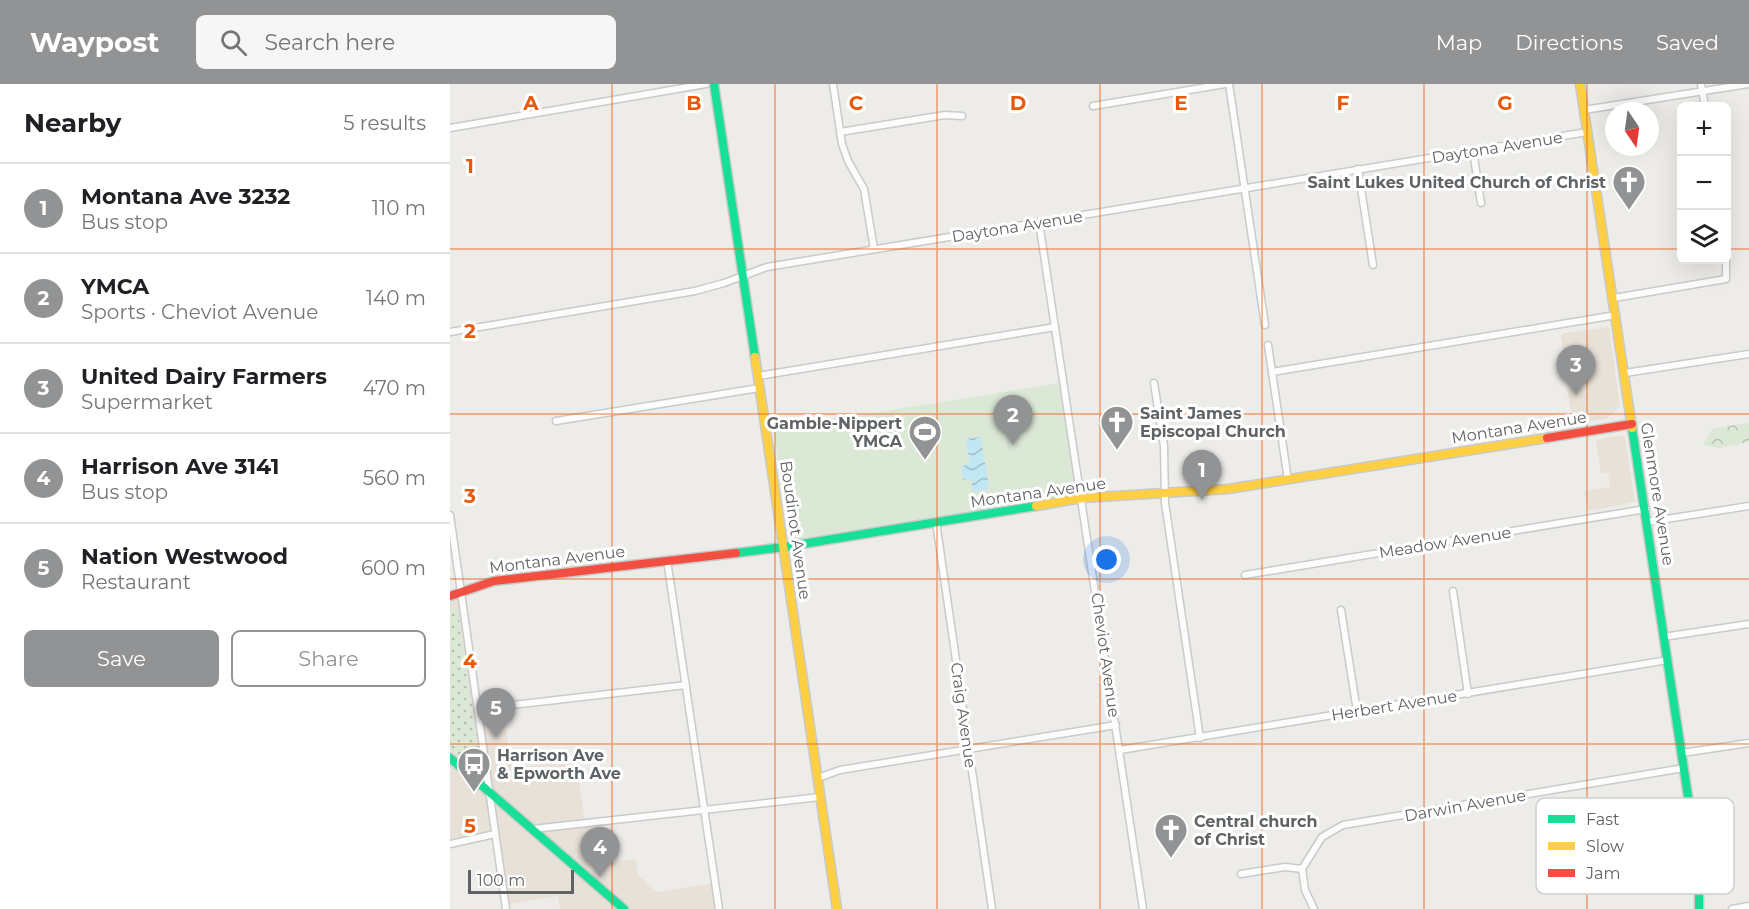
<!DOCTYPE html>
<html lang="en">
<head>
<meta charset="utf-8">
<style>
  body { margin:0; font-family:Montserrat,sans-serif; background:#f6f6f6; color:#202124 }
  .controls { position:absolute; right:18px; top:18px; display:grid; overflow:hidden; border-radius:9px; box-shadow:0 6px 24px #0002 }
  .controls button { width:54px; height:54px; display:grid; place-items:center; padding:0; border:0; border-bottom:2px solid #e0e0e0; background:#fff; color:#202124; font:30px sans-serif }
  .compass { position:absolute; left:1155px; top:18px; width:54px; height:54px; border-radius:50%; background:#fff; box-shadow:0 6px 24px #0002; rotate:167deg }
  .scale { position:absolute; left:18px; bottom:15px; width:106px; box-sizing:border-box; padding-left:6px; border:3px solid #5f6366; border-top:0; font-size:16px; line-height:21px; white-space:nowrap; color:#5f6366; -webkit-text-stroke:4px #fff; paint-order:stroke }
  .you { position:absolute; left:657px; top:476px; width:21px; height:21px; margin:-15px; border:4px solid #fff; border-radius:50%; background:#1a73e8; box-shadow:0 0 0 9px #1a73e833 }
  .badge { display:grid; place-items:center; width:39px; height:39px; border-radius:50%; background:#919394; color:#fff; font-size:20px; font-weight:700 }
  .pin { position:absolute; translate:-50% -50px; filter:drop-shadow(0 2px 3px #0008) }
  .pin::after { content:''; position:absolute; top:32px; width:21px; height:18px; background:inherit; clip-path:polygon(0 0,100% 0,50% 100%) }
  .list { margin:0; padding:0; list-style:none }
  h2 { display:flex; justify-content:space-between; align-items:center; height:78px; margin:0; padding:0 24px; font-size:26px }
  h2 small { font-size:20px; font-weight:400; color:#757577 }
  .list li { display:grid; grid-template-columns:39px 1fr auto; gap:18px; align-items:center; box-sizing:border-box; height:90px; padding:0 24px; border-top:2px solid #e0e0e0 }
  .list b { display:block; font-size:22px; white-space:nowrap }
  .list p { margin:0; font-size:20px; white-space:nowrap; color:#757577 }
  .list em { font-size:20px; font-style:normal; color:#757577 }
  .actions { display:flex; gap:12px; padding:18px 24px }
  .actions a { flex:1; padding:14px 0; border:2px solid #919394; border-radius:9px; text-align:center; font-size:21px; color:#919394 }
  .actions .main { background:#919394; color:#fff }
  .icon { flex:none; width:33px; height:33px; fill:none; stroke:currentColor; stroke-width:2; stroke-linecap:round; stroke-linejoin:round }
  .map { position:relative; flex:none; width:1299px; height:825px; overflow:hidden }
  header { display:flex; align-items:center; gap:36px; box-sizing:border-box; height:84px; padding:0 30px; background:#919394; color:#fff }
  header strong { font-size:28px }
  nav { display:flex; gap:33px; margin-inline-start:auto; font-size:21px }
  .search { width:420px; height:54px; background:#f6f6f6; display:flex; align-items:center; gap:15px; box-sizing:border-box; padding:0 21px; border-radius:9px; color:#757577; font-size:22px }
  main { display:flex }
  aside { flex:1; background:#fff }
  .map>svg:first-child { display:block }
  .commercial { fill:#e7e1d7 }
  .grass { fill:url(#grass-dots) }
  .forest { fill:url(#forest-crowns) }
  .garden { fill:#dbe8d6 }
  .water { fill:url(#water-waves) }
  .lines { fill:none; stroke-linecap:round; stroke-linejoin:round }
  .street-casing { stroke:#cacac9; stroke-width:9 }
  .fast-casing { stroke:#c8c9c9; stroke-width:11 }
  .slow-casing { stroke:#c8c9c9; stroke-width:11 }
  .jam-casing { stroke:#c8c9c9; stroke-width:11 }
  .street { stroke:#fcfcfc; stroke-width:6 }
  .fast { stroke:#16e098; stroke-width:8 }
  .slow { stroke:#ffcf43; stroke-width:8 }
  .jam { stroke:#f24e42; stroke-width:8 }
  .grid { fill:none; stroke:#e8590c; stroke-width:1.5; stroke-opacity:0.55 }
  .labels { text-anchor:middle; stroke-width:6; stroke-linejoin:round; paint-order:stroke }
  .street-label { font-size:16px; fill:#5f6366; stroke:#fff }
  .poi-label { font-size:16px; font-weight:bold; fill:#5f6366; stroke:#fff; text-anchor:start }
  .key { fill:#fff; stroke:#cfd0d1; stroke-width:1.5 }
  .key-label { font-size:16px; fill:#5f6366 }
  .grid-label { font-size:20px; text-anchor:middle; font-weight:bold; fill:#e8590c; stroke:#fff; stroke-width:6; stroke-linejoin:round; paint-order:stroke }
</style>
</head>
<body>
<header>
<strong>Waypost</strong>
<div class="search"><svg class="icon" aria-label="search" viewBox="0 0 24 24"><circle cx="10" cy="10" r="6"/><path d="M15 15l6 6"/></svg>Search here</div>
<nav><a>Map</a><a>Directions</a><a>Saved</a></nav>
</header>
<main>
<aside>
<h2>Nearby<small>5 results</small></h2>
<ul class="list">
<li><span class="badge">1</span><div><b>Montana Ave 3232</b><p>Bus stop</p></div><em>110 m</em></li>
<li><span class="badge">2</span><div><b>YMCA</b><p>Sports · Cheviot Avenue</p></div><em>140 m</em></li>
<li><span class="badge">3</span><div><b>United Dairy Farmers</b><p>Supermarket</p></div><em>470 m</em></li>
<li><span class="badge">4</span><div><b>Harrison Ave 3141</b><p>Bus stop</p></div><em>560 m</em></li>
<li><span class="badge">5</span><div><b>Nation Westwood</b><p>Restaurant</p></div><em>600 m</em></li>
</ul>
<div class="actions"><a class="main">Save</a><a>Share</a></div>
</aside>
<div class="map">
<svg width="1299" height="825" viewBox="0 0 1299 825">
  <defs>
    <pattern id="grass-dots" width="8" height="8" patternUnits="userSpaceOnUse" patternTransform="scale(1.5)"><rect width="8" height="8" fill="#dbe8d6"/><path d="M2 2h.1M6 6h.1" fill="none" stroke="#b5c0b1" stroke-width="1.8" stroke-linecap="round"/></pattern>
    <pattern id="forest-crowns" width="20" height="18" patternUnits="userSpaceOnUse" patternTransform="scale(1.5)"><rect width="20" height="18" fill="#dbe8d6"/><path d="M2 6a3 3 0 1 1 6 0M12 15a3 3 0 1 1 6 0" fill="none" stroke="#b5c0b1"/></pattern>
    <pattern id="water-waves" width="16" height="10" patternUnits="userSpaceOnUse" patternTransform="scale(1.5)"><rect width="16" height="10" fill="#c1e6f4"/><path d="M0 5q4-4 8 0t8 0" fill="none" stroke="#a0bec9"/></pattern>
  </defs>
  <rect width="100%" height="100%" fill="#eeece9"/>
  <g class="commercial">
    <path d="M1159 243 1170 322 1156 335 1123 340 1116 297 1111 250Z"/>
    <path d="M1171 351 1175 354 1185 418 1138 427 1134 407 1160 403 1158 389 1151 390 1146 356Z"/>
    <path d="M11 508 28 625 53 622 59 667 68 666 69 671 76 670 78 682 126 677 135 739 151 738 157 779 186 775 188 791 207 808 265 799 269 825H110L108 812 55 821 45 750 0 760V512Z"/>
  </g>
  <path class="grass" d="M3 522 8 528 31 683 28 687 22 685 0 666V524Z"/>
  <path class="forest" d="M1299 339V358L1268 364 1253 361 1263 344Z"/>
  <path class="garden" d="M610 299 627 410 340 457 323 345Z"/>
  <path class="water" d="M531 353 539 405 523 408 521 395 513 396 511 382 520 380 516 355Z"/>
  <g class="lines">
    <g class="street-casing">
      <g id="street">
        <path d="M383 0 392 60 398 77 414 105 424 165"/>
        <path d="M779 0 815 241"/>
        <path d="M1251 0 1255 22"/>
        <path d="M643 22 775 0"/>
        <path d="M1134 26 1298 0"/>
        <path d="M0 44 256 0"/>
        <path d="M390 48 495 31 512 32"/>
        <path d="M1023 67 1031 119"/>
        <path d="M908 85 923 181"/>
        <path d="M589 138 693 825"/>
        <path d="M1164 214 1276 195V176"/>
        <path d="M0 248 245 207 274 199 317 183 1137 48"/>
        <path d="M818 261 838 396"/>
        <path d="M822 288 1166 231"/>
        <path d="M1175 289 1299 270"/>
        <path d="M308 292 605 243"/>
        <path d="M704 299 714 362 715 419 750 654"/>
        <path d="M106 337 309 304"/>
        <path d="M0 431 56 825"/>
        <path d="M486 438 542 825"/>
        <path d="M1197 438 1299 422"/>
        <path d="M217 476 269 825"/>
        <path d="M795 491 1196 425"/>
        <path d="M1003 507 1018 610"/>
        <path d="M891 526 907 627"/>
        <path d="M1213 553 1299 540"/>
        <path d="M28 625 236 601"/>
        <path d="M670 666 1218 576"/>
        <path d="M1232 669 1299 659"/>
        <path d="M368 694 390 686 666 641"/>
        <path d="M83 745 370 713"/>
        <path d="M0 760 45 750"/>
        <path d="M852 785 872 753 893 741 1234 684"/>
        <path d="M852 785 855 806 864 825"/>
        <path d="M791 790 835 783 852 785"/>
        <path d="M1282 825 1299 822"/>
      </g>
    </g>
    <g class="fast-casing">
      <g id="fast">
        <path d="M264 0 305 273"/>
        <path d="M1182 344 1241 732 1249 795V825"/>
        <path d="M286 469 334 463 586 422"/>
        <path d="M0 674 174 825"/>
      </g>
    </g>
    <g class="slow-casing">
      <g id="slow">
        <path d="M1130 0 1182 344"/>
        <path d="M305 273 387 825"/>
        <path d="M586 422 632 414 778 405 1097 354"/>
      </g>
    </g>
    <g class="jam-casing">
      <g id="jam">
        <path d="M1097 354 1182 340"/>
        <path d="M0 512 44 497 286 469"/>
      </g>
    </g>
    <use href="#street" class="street"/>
    <use href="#fast" class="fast"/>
    <use href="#slow" class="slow"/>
    <use href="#jam" class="jam"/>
  </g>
  <path class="grid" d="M162 0V825M325 0V825M487 0V825M650 0V825M812 0V825M974 0V825M1137 0V825M0 165H1232M1276 165H1299M0 330H1299M0 495H1299M0 660H1299"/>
  <defs>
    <g id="church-pin" transform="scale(1.725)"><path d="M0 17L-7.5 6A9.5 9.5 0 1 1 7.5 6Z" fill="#919394" stroke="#fff"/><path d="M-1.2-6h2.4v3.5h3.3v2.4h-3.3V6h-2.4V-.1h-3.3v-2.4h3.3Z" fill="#fff"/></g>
    <g id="stadium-pin" transform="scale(1.725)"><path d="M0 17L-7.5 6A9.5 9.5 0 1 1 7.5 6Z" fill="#919394" stroke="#fff"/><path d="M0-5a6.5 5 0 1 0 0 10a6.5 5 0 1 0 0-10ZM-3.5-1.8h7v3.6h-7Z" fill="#fff"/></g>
    <g id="bus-pin" transform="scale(1.725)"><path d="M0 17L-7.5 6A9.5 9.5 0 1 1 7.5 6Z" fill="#919394" stroke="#fff"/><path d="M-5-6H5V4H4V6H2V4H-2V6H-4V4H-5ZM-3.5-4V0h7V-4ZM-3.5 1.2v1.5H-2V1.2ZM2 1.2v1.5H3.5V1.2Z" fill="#fff"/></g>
  </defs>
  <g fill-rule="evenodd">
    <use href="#church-pin" x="1179" y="98"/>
    <use href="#church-pin" x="667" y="338"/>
    <use href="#stadium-pin" x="475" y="348"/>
    <use href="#bus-pin" x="24" y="680"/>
    <use href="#church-pin" x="721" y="746"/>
  </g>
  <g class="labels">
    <g class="street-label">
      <text transform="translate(1047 63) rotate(-9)" y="6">Daytona Avenue</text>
      <text transform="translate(567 142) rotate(-9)" y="6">Daytona Avenue</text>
      <text transform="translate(1069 343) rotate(-9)" y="6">Montana Avenue</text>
      <text transform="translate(588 408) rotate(-8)" y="6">Montana Avenue</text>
      <text transform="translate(1208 410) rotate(81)" y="6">Glenmore Avenue</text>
      <text transform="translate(346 446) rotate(82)" y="6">Boudinot Avenue</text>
      <text transform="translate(995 458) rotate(-9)" y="6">Meadow Avenue</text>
      <text transform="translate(107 475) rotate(-7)" y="6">Montana Avenue</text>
      <text transform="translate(656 571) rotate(82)" y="6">Cheviot Avenue</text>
      <text transform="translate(944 621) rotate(-9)" y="6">Herbert Avenue</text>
      <text transform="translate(514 631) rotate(82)" y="6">Craig Avenue</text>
      <text transform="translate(1015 721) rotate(-10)" y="6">Darwin Avenue</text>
    </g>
    <g class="poi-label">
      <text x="1156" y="104" text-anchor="end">Saint Lukes United Church of Christ</text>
      <text x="690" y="335">Saint James<tspan x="690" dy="18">Episcopal Church</tspan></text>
      <text x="452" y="345" text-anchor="end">Gamble-Nippert<tspan x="452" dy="18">YMCA</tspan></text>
      <text x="47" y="677">Harrison Ave<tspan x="47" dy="18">&amp; Epworth Ave</tspan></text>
      <text x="744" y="743">Central church<tspan x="744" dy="18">of Christ</tspan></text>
    </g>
  </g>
  <rect x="1086" y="714" width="198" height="96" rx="9" class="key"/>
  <rect x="1098" y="731" width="27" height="8" fill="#16e098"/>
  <rect x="1098" y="758" width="27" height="8" fill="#ffcf43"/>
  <rect x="1098" y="785" width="27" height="8" fill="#f24e42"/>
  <g class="key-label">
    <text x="1136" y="741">Fast</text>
    <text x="1136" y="768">Slow</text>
    <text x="1136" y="795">Jam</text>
  </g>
  <g class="grid-label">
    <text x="81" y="26">A</text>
    <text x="244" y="26">B</text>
    <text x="406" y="26">C</text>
    <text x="568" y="26">D</text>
    <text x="731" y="26">E</text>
    <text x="893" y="26">F</text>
    <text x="1055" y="26">G</text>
    <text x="20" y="89">1</text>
    <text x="20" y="254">2</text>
    <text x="20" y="419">3</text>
    <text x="20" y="584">4</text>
    <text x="20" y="749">5</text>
  </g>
</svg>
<div class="controls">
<button>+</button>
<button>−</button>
<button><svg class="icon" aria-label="layers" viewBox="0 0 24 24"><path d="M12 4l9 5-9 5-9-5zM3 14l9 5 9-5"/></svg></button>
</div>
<svg class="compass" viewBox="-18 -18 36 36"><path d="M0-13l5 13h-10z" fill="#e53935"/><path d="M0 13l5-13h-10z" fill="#757577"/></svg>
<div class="scale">100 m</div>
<div class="you"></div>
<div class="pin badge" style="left:752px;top:416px">1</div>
<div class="pin badge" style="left:563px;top:361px">2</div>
<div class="pin badge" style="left:1126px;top:311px">3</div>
<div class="pin badge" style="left:150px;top:793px">4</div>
<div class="pin badge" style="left:46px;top:654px">5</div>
</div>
</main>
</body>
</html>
